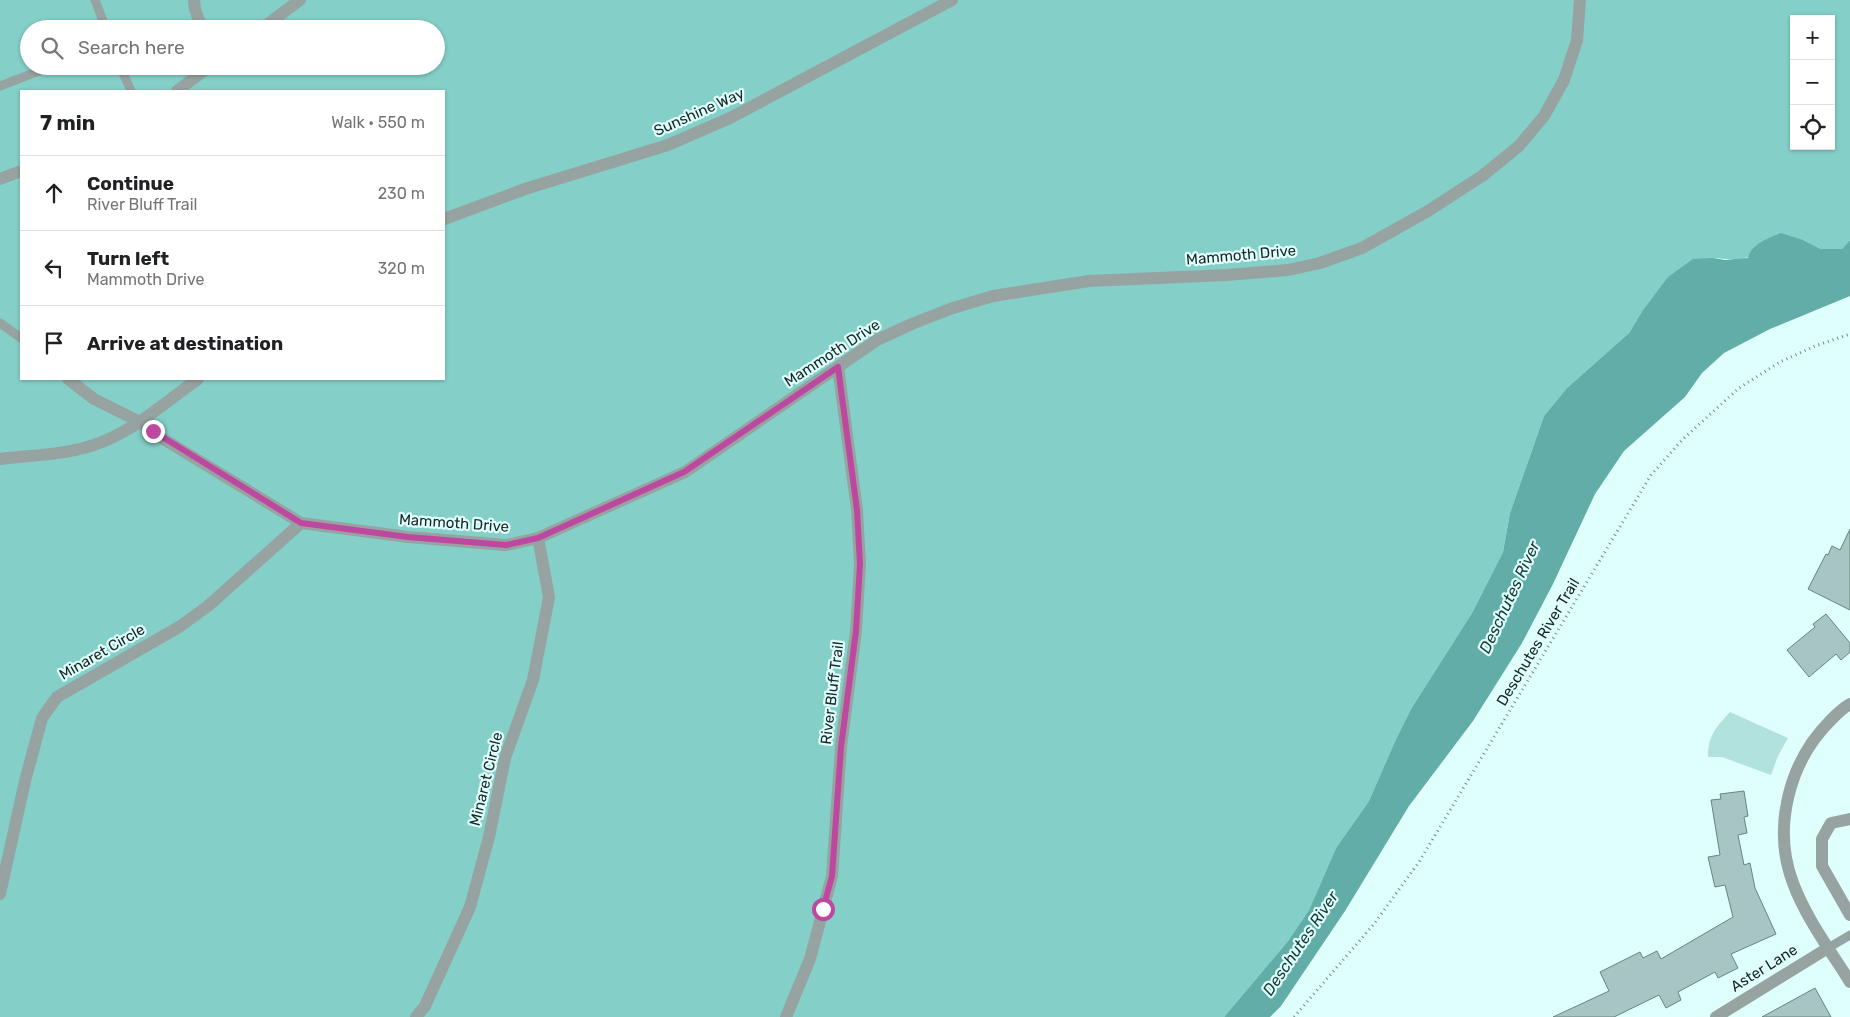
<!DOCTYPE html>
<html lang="en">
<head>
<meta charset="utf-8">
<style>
  body { margin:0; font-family:Rubik,sans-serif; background:#f6f6f6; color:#202124 }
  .controls { position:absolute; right:15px; top:15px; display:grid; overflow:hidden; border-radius:0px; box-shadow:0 1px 4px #0004 }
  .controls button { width:45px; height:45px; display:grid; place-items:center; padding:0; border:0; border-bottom:1px solid #e0e0e0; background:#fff; color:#202124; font:25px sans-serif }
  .stop { position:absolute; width:15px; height:15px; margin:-11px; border:4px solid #bd489f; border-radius:50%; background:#fff }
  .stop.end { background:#bd489f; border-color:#fff; box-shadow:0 1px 5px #0008 }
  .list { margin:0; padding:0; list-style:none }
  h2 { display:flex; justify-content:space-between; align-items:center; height:65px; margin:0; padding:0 20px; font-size:21px }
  h2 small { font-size:16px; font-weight:400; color:#757577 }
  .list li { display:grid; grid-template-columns:32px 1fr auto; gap:15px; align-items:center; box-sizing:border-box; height:75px; padding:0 20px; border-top:1px solid #e0e0e0 }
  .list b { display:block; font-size:19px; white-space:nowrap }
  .list p { margin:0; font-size:16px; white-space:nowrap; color:#757577 }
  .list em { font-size:16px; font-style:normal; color:#757577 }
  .icon { flex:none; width:28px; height:28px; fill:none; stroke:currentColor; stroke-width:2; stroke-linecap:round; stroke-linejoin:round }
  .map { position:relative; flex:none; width:1850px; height:1017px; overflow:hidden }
  .search { position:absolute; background:#fff; box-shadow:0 1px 4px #0004; left:20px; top:20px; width:425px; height:55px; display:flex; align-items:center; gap:12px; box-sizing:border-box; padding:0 18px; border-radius:28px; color:#757577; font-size:19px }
  .panel { position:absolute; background:#fff; box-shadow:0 1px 4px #0004; left:20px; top:90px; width:425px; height:290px; border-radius:0px }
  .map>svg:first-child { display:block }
  .green { fill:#b2e2dd }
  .forest { fill:#84cfc8; fill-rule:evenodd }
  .water { fill:#62ada7 }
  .building { fill:#a7c5c2; stroke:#678481 }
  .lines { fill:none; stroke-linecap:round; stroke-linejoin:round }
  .path { stroke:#778c8a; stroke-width:3; stroke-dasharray:1 4; stroke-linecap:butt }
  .service { stroke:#96a3a1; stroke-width:9 }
  .minor { stroke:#96a3a1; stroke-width:12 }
  .route { stroke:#bd489f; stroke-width:6 }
  .labels { text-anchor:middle; stroke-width:4.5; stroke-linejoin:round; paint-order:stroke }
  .street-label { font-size:15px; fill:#192524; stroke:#dffffc }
  .water-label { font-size:16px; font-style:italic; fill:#133835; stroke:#dffffc }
</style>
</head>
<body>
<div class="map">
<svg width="1850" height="1017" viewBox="0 0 1850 1017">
  <rect width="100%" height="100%" fill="#dffffc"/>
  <path class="green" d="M1730 712 1788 738 1778 756 1771 775 1722 757H1708C1708 736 1716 727 1730 712Z"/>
  <path class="forest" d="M0 0H1850V240L1842 249H1821L1803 240 1739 260 1713 258 1641 313 1629 333 1567 388 1544 416 1510 513 1503 552 1472 613 1411 709 1396 739 1369 801 1336 848 1309 910 1288 941 1224 1017H0ZM1794 19H1831V146H1794ZM29 29H436V66H29ZM21 91H444V379H21Z"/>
  <path class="water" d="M1781 233 1803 240 1821 249H1842L1850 240V296L1770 329 1724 353 1702 373 1685 397 1624 451 1595 494 1553 584 1522 643 1473 721 1409 806 1345 911 1281 1006 1270 1017H1224L1288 941 1309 910 1336 848 1369 801 1396 739 1411 709 1472 613 1503 552 1510 513 1544 416 1567 388 1629 333 1641 313 1668 277 1693 259 1713 258 1725 260 1748 258C1751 244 1768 238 1781 233Z"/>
  <g class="building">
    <path d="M1850 529V610L1808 589 1826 554 1828 555 1832 546 1840 550Z"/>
    <path d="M1826 614 1850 643V652L1841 660 1836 654 1809 677 1787 650 1815 627 1813 624Z"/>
    <path d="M1744 791 1748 816 1744 817 1747 833 1738 835 1744 865 1750 863 1755 888 1776 934 1731 954 1738 968 1718 978 1715 972 1678 992 1681 1000 1666 1008 1659 995 1614 1017H1553L1609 991 1600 972 1640 952 1643 958 1657 951 1661 959 1733 917 1725 885 1715 887 1708 857 1720 855 1711 800 1721 799 1720 794Z"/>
    <path d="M1815 988 1831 1017H1762Z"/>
  </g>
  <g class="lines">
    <path class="path" d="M1294 1017 1374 924 1419 862 1651 475 1682 440 1739 388 1780 362 1815 346 1850 334"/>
    <g class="service">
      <path d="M95 0 106 29"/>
      <path d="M120 66 131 91"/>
      <path d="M0 86 52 66"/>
      <path d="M0 323 21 338"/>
      <path d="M1828 948 1850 935"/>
    </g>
    <g class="minor">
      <path d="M194 0 195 9 202 29"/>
      <path d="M261 29 300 0"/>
      <path d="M177 91 210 66"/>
      <path d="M0 179 21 171"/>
      <path d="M444 219 525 189 668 145 730 118 952 0"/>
      <path d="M68 379 94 399 140 422 165 440 301 523 408 537 506 545 538 538 685 472 877 340 914 323 953 308 993 296 1089 281 1227 275 1288 270 1320 263 1362 248 1428 211 1482 176 1519 146 1544 116 1564 80 1577 40 1580 0"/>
      <path d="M0 459C34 455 70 455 102 442 137 428 167 401 198 379"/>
      <path d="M1850 704C1842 708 1836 715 1830 721 1789 762 1772 828 1793 883 1806 918 1830 950 1850 982"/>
      <path d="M1850 819 1831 823 1822 839V866L1850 915"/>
      <path d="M0 894 25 781 42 718 57 697 179 627 208 606 301 523"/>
      <path d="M416 1017 425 1006 470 907 489 837 505 758 533 680 549 597 538 538"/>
      <path d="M786 1017 810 959 832 876 841 747 856 631 860 564 857 510 838 367"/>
      <path d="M1716 1017 1828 948"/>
    </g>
  </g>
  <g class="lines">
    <path class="route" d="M153 431 301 523 408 537 506 545 538 538 684 472 838 367 857 510 860 564 856 631 841 747 832 876 823 909"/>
  </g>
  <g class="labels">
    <g class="street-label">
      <text transform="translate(699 112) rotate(-24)" y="5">Sunshine Way</text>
      <text transform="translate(1241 255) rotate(-5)" y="5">Mammoth Drive</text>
      <text transform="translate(832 353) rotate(-33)" y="5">Mammoth Drive</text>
      <text transform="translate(454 523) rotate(4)" y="5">Mammoth Drive</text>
      <text transform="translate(1538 642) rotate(-59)" y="5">Deschutes River Trail</text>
      <text transform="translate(102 652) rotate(-30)" y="5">Minaret Circle</text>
      <text transform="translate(832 693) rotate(-83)" y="5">River Bluff Trail</text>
      <text transform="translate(486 779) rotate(-76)" y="5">Minaret Circle</text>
      <text transform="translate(1764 968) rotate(-32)" y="5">Aster Lane</text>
    </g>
    <g class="water-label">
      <text transform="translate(1509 597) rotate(-65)" y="6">Deschutes River</text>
      <text transform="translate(1300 943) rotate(-56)" y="6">Deschutes River</text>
    </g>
  </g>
</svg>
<div class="controls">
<button>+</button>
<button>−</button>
<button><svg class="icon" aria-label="locate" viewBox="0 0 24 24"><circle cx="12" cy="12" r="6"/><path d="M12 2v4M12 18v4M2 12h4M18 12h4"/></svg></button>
</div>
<div class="stop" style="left:823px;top:909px"></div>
<div class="stop end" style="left:153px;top:431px"></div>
<div class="search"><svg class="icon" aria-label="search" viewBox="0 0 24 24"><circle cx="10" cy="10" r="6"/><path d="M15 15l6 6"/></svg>Search here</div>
<section class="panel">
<h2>7 min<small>Walk · 550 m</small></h2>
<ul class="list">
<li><svg class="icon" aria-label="ahead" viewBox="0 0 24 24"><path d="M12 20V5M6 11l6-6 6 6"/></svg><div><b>Continue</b><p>River Bluff Trail</p></div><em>230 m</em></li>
<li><svg class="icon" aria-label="left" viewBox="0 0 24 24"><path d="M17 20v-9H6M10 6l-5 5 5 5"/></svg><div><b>Turn left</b><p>Mammoth Drive</p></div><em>320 m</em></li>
<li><svg class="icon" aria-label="arrive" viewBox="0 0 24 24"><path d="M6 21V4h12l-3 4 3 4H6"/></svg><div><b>Arrive at destination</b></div></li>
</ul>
</section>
</div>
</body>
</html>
